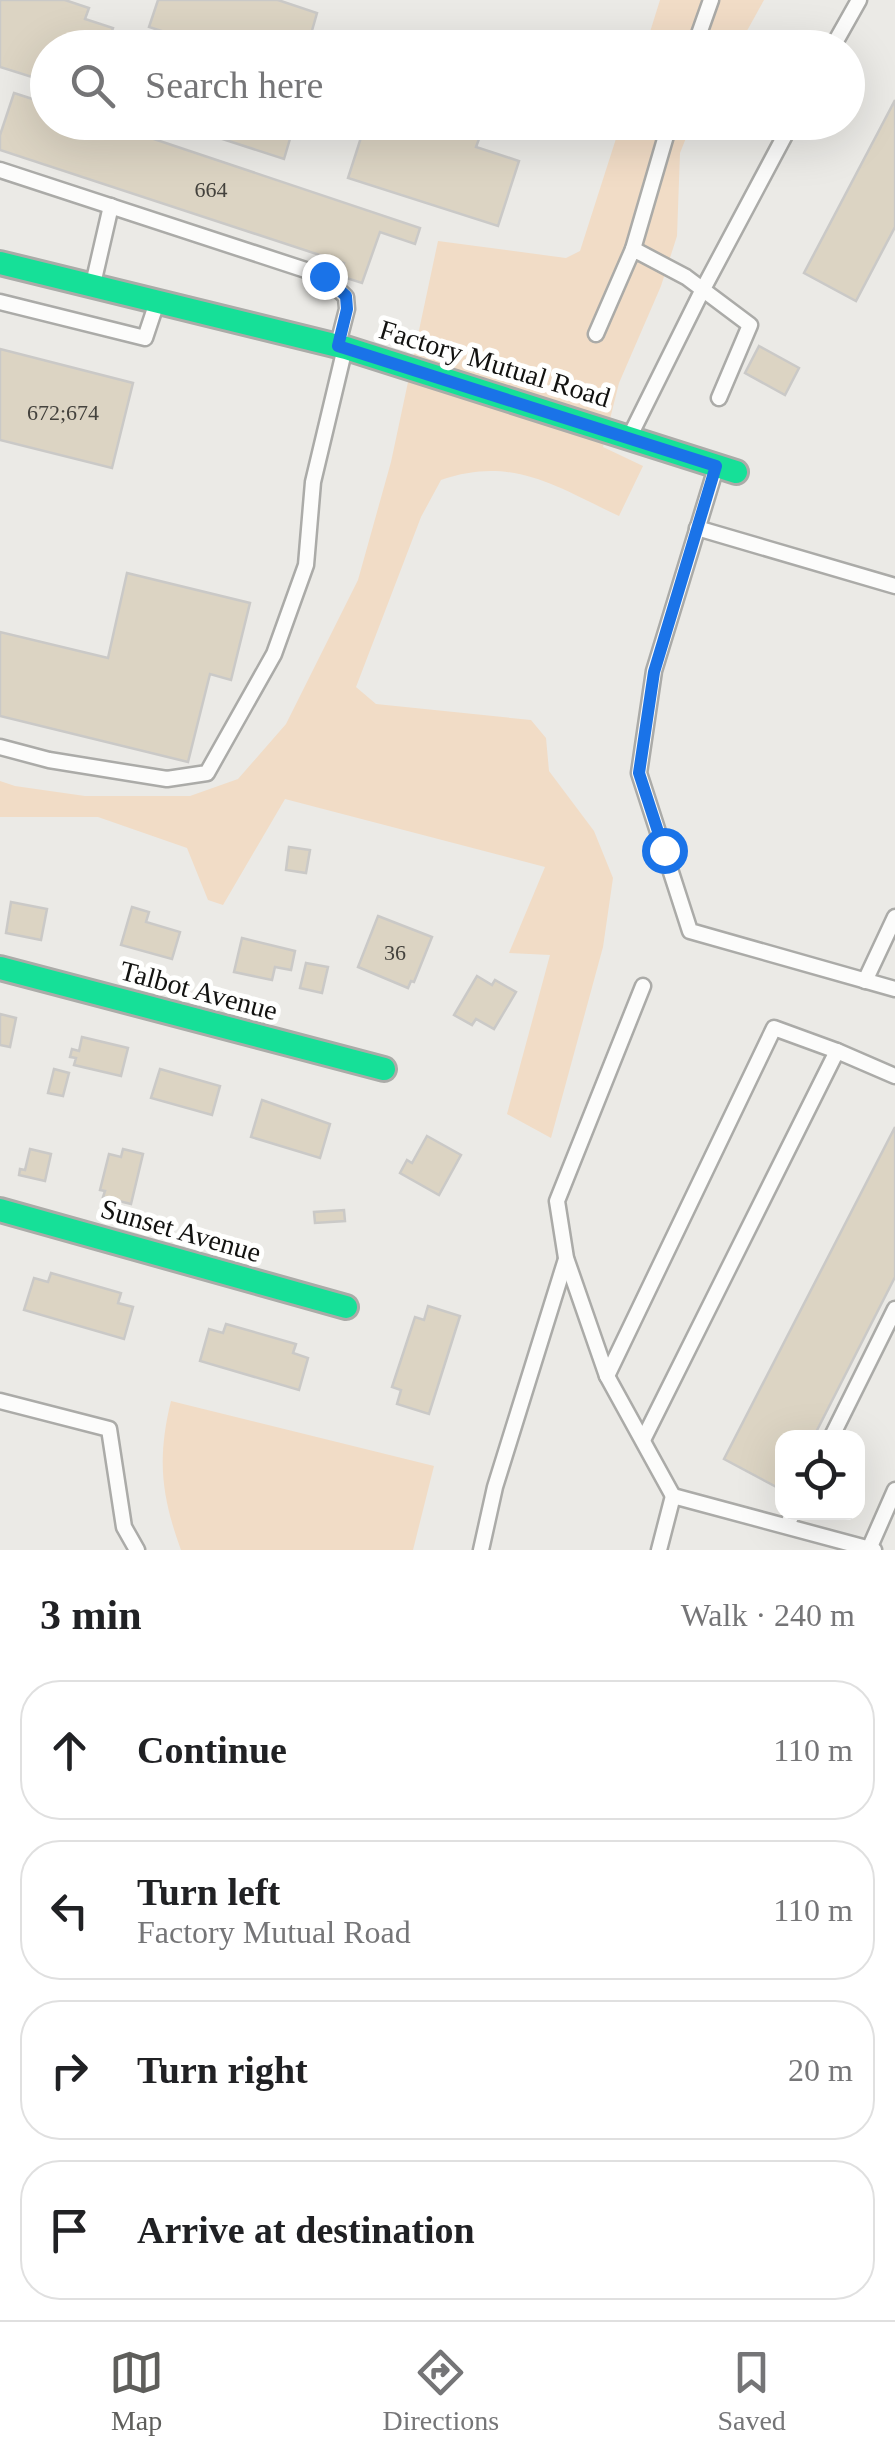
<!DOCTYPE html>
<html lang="en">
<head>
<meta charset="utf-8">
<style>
  body { margin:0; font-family:Georgia,serif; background:#f6f6f6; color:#202124 }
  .controls { position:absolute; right:30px; bottom:30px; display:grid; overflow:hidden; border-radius:20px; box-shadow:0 10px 40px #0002 }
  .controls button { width:90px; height:90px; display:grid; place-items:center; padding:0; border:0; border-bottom:2px solid #e0e0e0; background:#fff; color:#202124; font:50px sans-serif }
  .stop { position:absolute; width:30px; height:30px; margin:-22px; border:8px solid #1a73e8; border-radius:50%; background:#fff }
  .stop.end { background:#1a73e8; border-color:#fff; box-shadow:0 2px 10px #0008 }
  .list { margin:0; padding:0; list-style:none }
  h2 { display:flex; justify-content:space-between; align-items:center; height:130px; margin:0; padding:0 40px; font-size:42px }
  h2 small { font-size:32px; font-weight:400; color:#757577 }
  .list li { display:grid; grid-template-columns:65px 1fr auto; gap:30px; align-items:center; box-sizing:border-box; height:140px; margin:0 20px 20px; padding:0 20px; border:2px solid #e0e0e0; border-radius:40px }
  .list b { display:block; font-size:38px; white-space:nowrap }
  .list p { margin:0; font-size:32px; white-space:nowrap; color:#757577 }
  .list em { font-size:32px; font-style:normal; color:#757577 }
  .icon { flex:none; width:55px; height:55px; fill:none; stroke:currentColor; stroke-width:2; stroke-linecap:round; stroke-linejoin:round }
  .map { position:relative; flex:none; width:895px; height:1550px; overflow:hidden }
  .search { position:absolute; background:#fff; box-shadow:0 10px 40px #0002; left:30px; right:30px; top:30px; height:110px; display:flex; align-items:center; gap:25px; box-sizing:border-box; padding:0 35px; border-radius:55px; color:#757577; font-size:38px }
  .sheet { height:770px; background:#fff }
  nav { display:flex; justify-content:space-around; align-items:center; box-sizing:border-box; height:140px; border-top:2px solid #e0e0e0; background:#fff; font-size:28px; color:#757577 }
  nav a { display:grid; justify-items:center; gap:5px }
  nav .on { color:#5e5e5b }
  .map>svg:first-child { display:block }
  .green { fill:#f1dcc6 }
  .building { fill:#dcd4c3; stroke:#cac9c7; stroke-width:2.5 }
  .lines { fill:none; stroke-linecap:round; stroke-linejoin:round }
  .lane-casing { stroke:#ababa8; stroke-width:19 }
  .fast-casing { stroke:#ababa8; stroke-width:28 }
  .lane { stroke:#fcfcfb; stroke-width:14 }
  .fast { stroke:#16e098; stroke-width:22 }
  .route { stroke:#1a73e8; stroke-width:12 }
  .labels { text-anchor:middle; stroke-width:10; stroke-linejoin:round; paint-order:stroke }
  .number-label { font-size:22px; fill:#44423d }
  .street-label { font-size:28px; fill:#121210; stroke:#fffffe }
</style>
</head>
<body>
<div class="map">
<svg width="895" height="1550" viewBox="0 0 895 1550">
  <rect width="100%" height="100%" fill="#ebeae6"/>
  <g class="green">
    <path d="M660 0H764L738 47 645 48Z"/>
    <path d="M621 123H692L680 153 677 236 661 286 619 383 603 447 643 466 619 516C556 487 513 455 441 480L421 517 356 687 376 704 531 720 546 738 549 771 594 831 613 878 603 947 551 1138 507 1114 550 955 509 953 545 867 285 799 223 905 208 900 187 848 98 817H0V781L15 786 85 796H190L238 779 286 724 358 580 391 462 438 241 566 258 580 251Z"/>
    <path d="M171 1401 434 1466 413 1550H181C161 1495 157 1458 171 1401Z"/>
  </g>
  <g class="building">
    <path d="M0 0H65L89 8 85 19 113 28 106 48H48V82L0 67Z"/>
    <path d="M158 0H278L317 13 307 48H214L149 27Z"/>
    <path d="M14 93 48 104V122H103L420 228 415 244 380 232 362 283 340 276 344 263 0 150V135Z"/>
    <path d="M895 100V227L856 301 804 273Z"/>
    <path d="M170 122H295L284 159Z"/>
    <path d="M366 122H464L483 128 476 147 519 161 498 226 348 178Z"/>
    <path d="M759 346 799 368 785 395 745 373Z"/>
    <path d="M0 349 133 383 112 468 0 440Z"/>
    <path d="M127 573 250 603 231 680 210 674 188 762 0 716V632L108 658Z"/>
    <path d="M289 847 310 850 306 873 286 870Z"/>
    <path d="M11 902 47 909 41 940 6 933Z"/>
    <path d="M132 907 149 912 146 922 180 932 172 959 121 945Z"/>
    <path d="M378 916 432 937 414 982 411 981 408 988 358 967Z"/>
    <path d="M242 938 295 951 291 970 275 967 272 980 234 972Z"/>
    <path d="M306 963 328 967 322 993 300 988Z"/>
    <path d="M477 976 492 985 495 980 516 992 494 1029 476 1019 472 1025 454 1015Z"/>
    <path d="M0 1014 16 1018 10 1047 0 1045Z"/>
    <path d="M82 1037 128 1048 121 1076 74 1065 76 1058 70 1057 72 1049 79 1051Z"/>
    <path d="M54 1069 69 1073 63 1096 48 1093Z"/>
    <path d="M160 1069 220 1086 212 1115 151 1098Z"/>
    <path d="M262 1100 330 1124 320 1158 251 1137Z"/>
    <path d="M895 1127V1277L813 1438H782V1490L724 1459Z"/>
    <path d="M427 1136 461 1155 439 1195 400 1173 407 1160 412 1163Z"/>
    <path d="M30 1149 51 1154 45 1181 19 1175 20 1169 25 1170Z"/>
    <path d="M123 1149 143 1154 131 1204 103 1197 105 1191 100 1190 109 1154 121 1157Z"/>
    <path d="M344 1210 345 1221 315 1223 314 1212Z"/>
    <path d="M51 1273 121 1293 118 1303 133 1307 124 1339 24 1310 34 1278 48 1282Z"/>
    <path d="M428 1306 460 1316 429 1414 397 1404 401 1390 392 1387 415 1317 424 1320Z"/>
    <path d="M226 1324 296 1344 293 1353 308 1358 299 1390 200 1361 209 1329 223 1333Z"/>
  </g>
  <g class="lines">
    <g class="lane-casing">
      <g id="lane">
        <path d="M694 48 711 0"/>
        <path d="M832 48 859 0"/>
        <path d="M0 170 324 276 346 297 347 309 338 344"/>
        <path d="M633 249 670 122"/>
        <path d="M93 284 111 206"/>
        <path d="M0 302 145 338 156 305"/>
        <path d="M596 334 633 249 686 277 750 325 719 398"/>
        <path d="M630 436 702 291 792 122"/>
        <path d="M715 471 654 671 639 773 690 931 895 989"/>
        <path d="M697 528 895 586"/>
        <path d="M0 747 49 760 167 779 207 773 274 654 306 565 313 482 344 352"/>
        <path d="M865 981 895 917"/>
        <path d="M643 986 557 1201 566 1258 607 1376 673 1496"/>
        <path d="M607 1376 774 1028 837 1051"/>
        <path d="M0 1401 109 1429 124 1527 137 1550"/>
        <path d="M831 1438 895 1309"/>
        <path d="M643 1440 837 1051 895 1076"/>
        <path d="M787 1526 793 1512"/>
        <path d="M869 1549 895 1490"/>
        <path d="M481 1550 495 1487 566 1259"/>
        <path d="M659 1550 673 1496 874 1550"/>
      </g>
    </g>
    <g class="fast-casing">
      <g id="fast">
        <path d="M0 263 346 348 736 472"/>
        <path d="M0 968 384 1069"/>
        <path d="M0 1210 346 1307"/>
      </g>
    </g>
    <use href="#lane" class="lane"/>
    <use href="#fast" class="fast"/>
  </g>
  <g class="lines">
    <path class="route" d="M324 276 346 296 347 309 338 346 716 466 654 672 639 773 664 850"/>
  </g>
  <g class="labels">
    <g class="number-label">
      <text x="211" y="197">664</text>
      <text x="63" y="420">672;674</text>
      <text x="395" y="960">36</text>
    </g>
    <g class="street-label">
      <text transform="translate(495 363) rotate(17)" y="10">Factory Mutual Road</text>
      <text transform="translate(199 990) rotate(15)" y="10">Talbot Avenue</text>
      <text transform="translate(181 1230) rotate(16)" y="10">Sunset Avenue</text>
    </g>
  </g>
</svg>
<div class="controls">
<button><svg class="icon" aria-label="locate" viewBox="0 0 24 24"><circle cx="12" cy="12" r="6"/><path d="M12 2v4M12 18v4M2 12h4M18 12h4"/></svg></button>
</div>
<div class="stop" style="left:664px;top:850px"></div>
<div class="stop end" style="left:324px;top:276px"></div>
<div class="search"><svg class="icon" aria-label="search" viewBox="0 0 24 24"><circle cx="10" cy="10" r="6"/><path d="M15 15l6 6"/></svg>Search here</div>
</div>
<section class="sheet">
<h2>3 min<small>Walk · 240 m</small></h2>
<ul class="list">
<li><svg class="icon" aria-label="ahead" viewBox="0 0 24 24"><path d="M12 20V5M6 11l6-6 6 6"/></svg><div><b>Continue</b></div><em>110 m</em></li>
<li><svg class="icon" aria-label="left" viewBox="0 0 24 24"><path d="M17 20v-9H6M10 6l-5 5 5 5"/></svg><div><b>Turn left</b><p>Factory Mutual Road</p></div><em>110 m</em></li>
<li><svg class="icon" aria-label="right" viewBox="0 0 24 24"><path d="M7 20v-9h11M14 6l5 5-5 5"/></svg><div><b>Turn right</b></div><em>20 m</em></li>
<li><svg class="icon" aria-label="arrive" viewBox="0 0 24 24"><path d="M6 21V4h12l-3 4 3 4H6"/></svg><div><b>Arrive at destination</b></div></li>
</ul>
</section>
<nav>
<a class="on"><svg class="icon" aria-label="map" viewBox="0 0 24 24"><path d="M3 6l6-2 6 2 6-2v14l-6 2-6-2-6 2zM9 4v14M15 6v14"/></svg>Map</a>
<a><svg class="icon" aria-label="directions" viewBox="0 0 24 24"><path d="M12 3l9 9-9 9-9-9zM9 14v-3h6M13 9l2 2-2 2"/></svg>Directions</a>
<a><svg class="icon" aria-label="saved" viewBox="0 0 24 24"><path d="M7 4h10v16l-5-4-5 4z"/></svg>Saved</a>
</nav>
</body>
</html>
